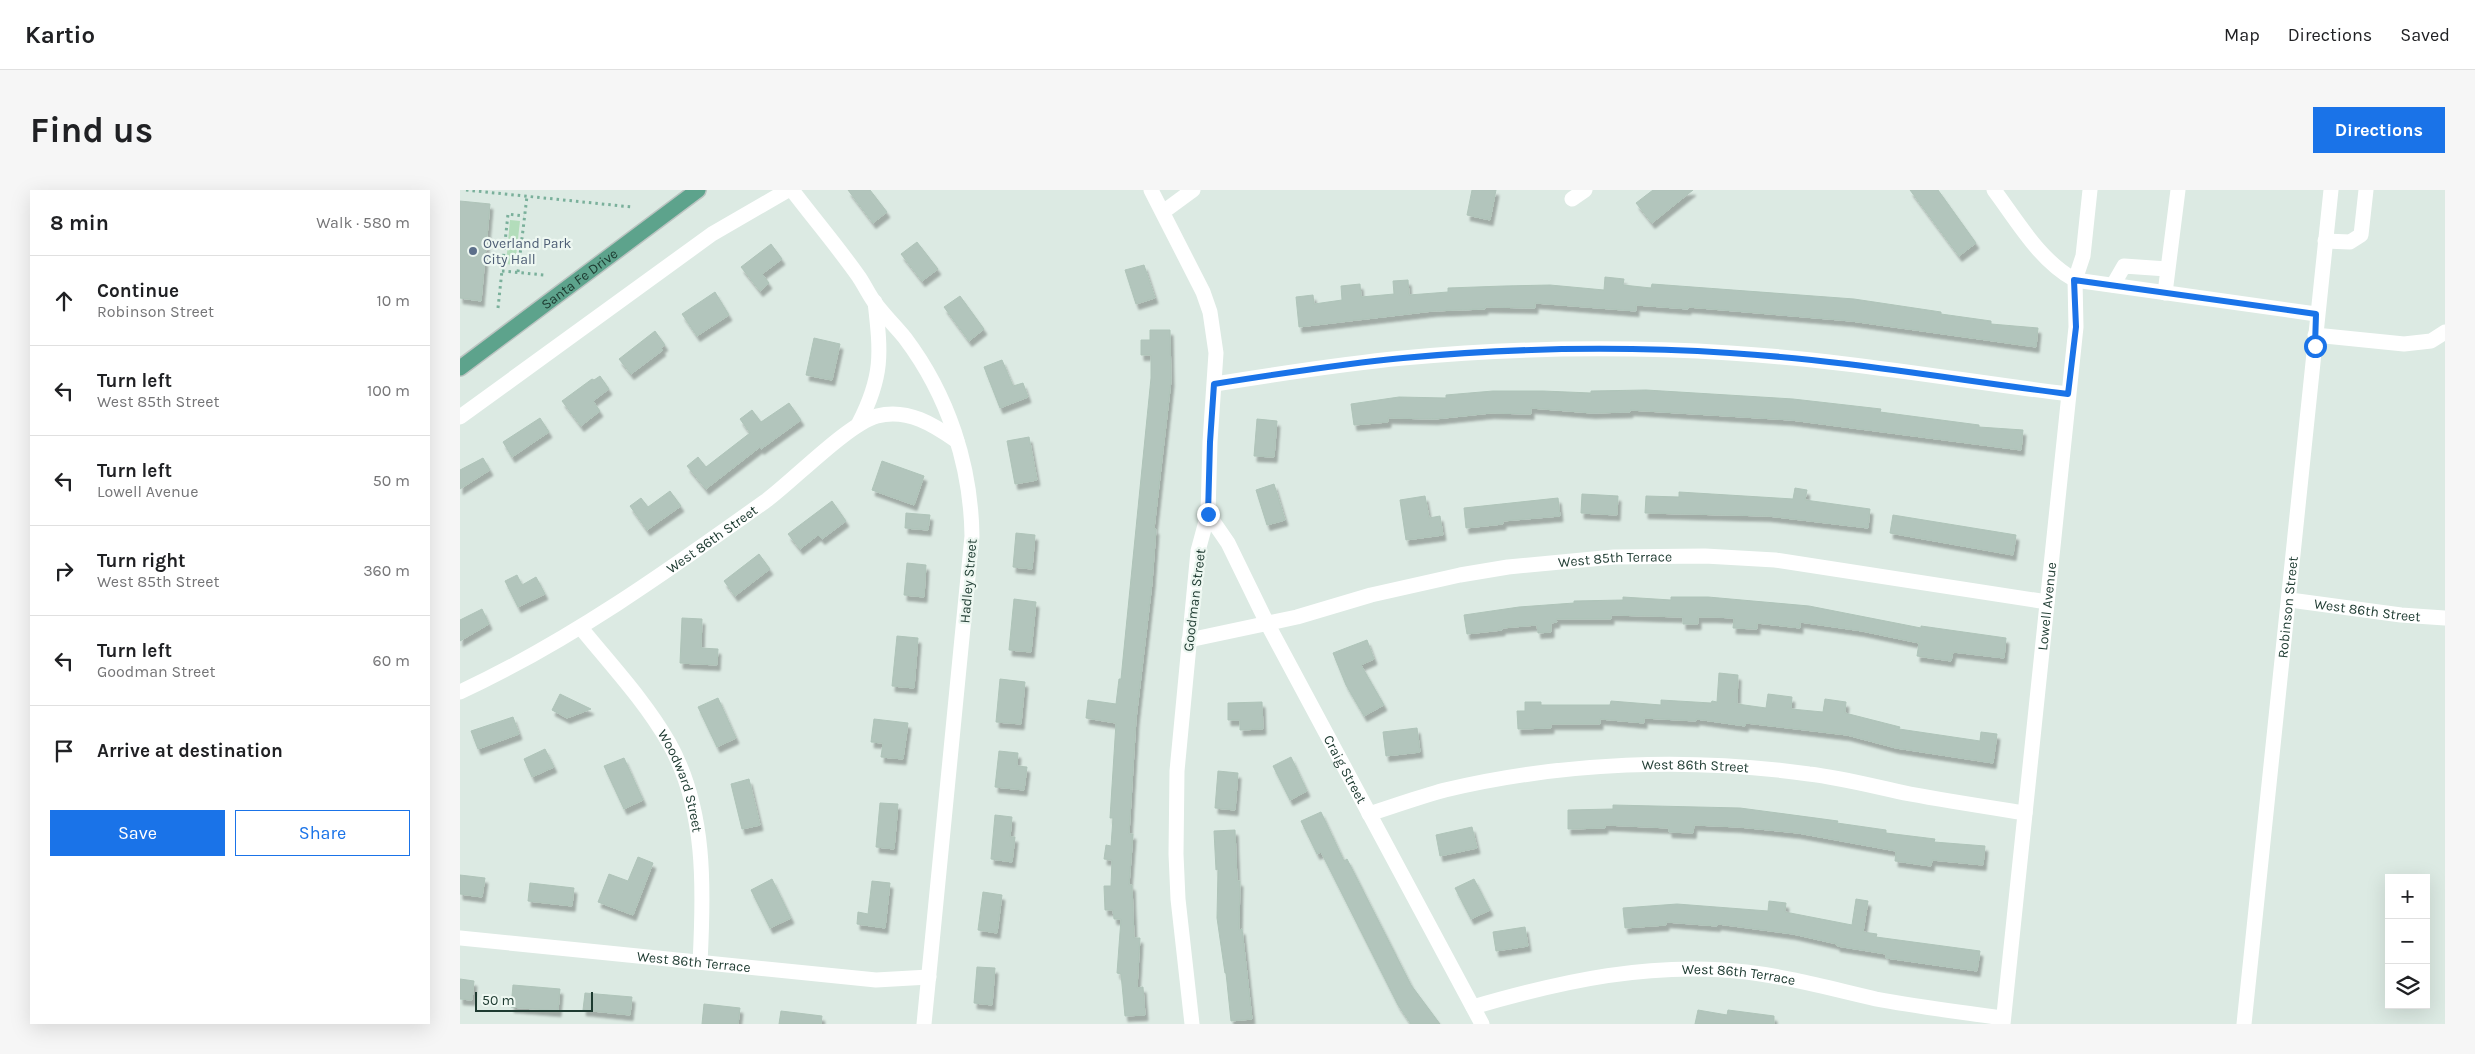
<!DOCTYPE html>
<html lang="en">
<head>
<meta charset="utf-8">
<style>
  body { margin:0; font-family:Karla,sans-serif; background:#f6f6f6; color:#202124 }
  .controls { position:absolute; right:15px; bottom:15px; display:grid; overflow:hidden; border-radius:0px; box-shadow:0 5px 20px #0002 }
  .controls button { width:45px; height:45px; display:grid; place-items:center; padding:0; border:0; border-bottom:1px solid #e0e0e0; background:#fff; color:#202124; font:25px sans-serif }
  .scale { position:absolute; left:15px; bottom:12px; width:118px; box-sizing:border-box; padding-left:5px; border:2px solid #1d3a30; border-top:0; font-size:14px; line-height:18px; white-space:nowrap; color:#1d3a30; -webkit-text-stroke:4px #edf7f1; paint-order:stroke }
  .stop { position:absolute; width:15px; height:15px; margin:-11px; border:4px solid #1a73e8; border-radius:50%; background:#fff }
  .stop.end { background:#1a73e8; border-color:#fff; box-shadow:0 1px 5px #0008 }
  .list { margin:0; padding:0; list-style:none }
  h2 { display:flex; justify-content:space-between; align-items:center; height:65px; margin:0; padding:0 20px; font-size:21px }
  h2 small { font-size:16px; font-weight:400; color:#757577 }
  .list li { display:grid; grid-template-columns:32px 1fr auto; gap:15px; align-items:center; box-sizing:border-box; height:90px; padding:0 20px; border-top:1px solid #e0e0e0 }
  .list b { display:block; font-size:19px; white-space:nowrap }
  .list p { margin:0; font-size:16px; white-space:nowrap; color:#757577 }
  .list em { font-size:16px; font-style:normal; color:#757577 }
  .actions { display:flex; gap:10px; padding:15px 20px }
  .actions a { flex:1; padding:11px 0; border:1px solid #1a73e8; border-radius:0px; text-align:center; font-size:18px; color:#1a73e8 }
  .actions .main { background:#1a73e8; color:#fff }
  .icon { flex:none; width:28px; height:28px; fill:none; stroke:currentColor; stroke-width:2; stroke-linecap:round; stroke-linejoin:round }
  .map { position:relative; flex:none; width:1985px; height:834px; overflow:hidden; border-radius:0px }
  header { display:flex; align-items:center; gap:30px; box-sizing:border-box; height:70px; padding:0 25px; background:#fff; border-bottom:1px solid #e0e0e0 }
  header strong { font-size:24px }
  nav { display:flex; gap:28px; margin-inline-start:auto; font-size:18px }
  .intro { display:flex; align-items:center; justify-content:space-between; box-sizing:border-box; height:120px; padding:0 30px }
  h1 { margin:0; font-size:35px }
  .button { padding:12px 22px; border-radius:0px; background:#1a73e8; color:#fff; font-size:18px; font-weight:700 }
  main { display:flex; gap:30px; padding:0 30px }
  aside { flex:1; background:#fff; border-radius:0px; box-shadow:0 5px 20px #0002 }
  .map>svg:first-child { display:block }
  .green { fill:#b3ddbb }
  .building { fill:#b2c5bc; stroke:#afc4b9; filter:url(#shadow) }
  .lines { fill:none; stroke-linecap:round; stroke-linejoin:round }
  .major-casing { stroke:#bbc4c1; stroke-width:18 }
  .path { stroke:#7ab09b; stroke-width:3; stroke-dasharray:2.5 4; stroke-linecap:butt }
  .minor { stroke:#fff; stroke-width:15 }
  .major { stroke:#5da38c; stroke-width:15 }
  .route { stroke:#1a73e8; stroke-width:6 }
  .service-dot { fill:#5c6f8a; stroke:#edf7f1; stroke-width:2 }
  .labels { text-anchor:middle; stroke-width:4.5; stroke-linejoin:round; paint-order:stroke }
  .service-label { font-size:14px; fill:#4e5e75; stroke:#edf7f1; text-anchor:start }
  .street-label { font-size:14px; fill:#1d3a30; stroke:#edf7f1 }
</style>
</head>
<body>
<header>
<strong>Kartio</strong>
<nav><a>Map</a><a>Directions</a><a>Saved</a></nav>
</header>
<div class="intro"><h1>Find us</h1><a class="button">Directions</a></div>
<main>
<aside>
<h2>8 min<small>Walk · 580 m</small></h2>
<ul class="list">
<li><svg class="icon" aria-label="ahead" viewBox="0 0 24 24"><path d="M12 20V5M6 11l6-6 6 6"/></svg><div><b>Continue</b><p>Robinson Street</p></div><em>10 m</em></li>
<li><svg class="icon" aria-label="left" viewBox="0 0 24 24"><path d="M17 20v-9H6M10 6l-5 5 5 5"/></svg><div><b>Turn left</b><p>West 85th Street</p></div><em>100 m</em></li>
<li><svg class="icon" aria-label="left" viewBox="0 0 24 24"><path d="M17 20v-9H6M10 6l-5 5 5 5"/></svg><div><b>Turn left</b><p>Lowell Avenue</p></div><em>50 m</em></li>
<li><svg class="icon" aria-label="right" viewBox="0 0 24 24"><path d="M7 20v-9h11M14 6l5 5-5 5"/></svg><div><b>Turn right</b><p>West 85th Street</p></div><em>360 m</em></li>
<li><svg class="icon" aria-label="left" viewBox="0 0 24 24"><path d="M17 20v-9H6M10 6l-5 5 5 5"/></svg><div><b>Turn left</b><p>Goodman Street</p></div><em>60 m</em></li>
<li><svg class="icon" aria-label="arrive" viewBox="0 0 24 24"><path d="M6 21V4h12l-3 4 3 4H6"/></svg><div><b>Arrive at destination</b></div></li>
</ul>
<div class="actions"><a class="main">Save</a><a>Share</a></div>
</aside>
<div class="map">
<svg width="1985" height="834" viewBox="0 0 1985 834">
  <defs>
    <filter id="shadow"><feDropShadow dx="3" dy="5.5" stdDeviation="1" flood-color="#0004"/></filter>
  </defs>
  <rect width="100%" height="100%" fill="#dceae3"/>
  <path class="green" d="M50 30 60 31 55 75 46 74Z"/>
  <g class="building">
    <path d="M388 0H410L427 22 413 33Z"/>
    <path d="M1012 0H1036L1030 30 1007 25Z"/>
    <path d="M1193 0H1233L1192 33 1176 13Z"/>
    <path d="M1450 0H1478L1516 53 1499 66Z"/>
    <path d="M0 11 30 14 21 111 0 108Z"/>
    <path d="M457 52 478 79 462 91 441 64Z"/>
    <path d="M311 54 322 69 302 84 309 93 300 101 281 77Z"/>
    <path d="M684 75 695 108 676 114 665 80Z"/>
    <path d="M1145 87 1164 89 1163 95 1191 98 1192 94 1340 105 1394 109 1481 122V124L1531 131V134L1578 138 1576 157 1391 131 1228 117V119L1176 115V121L1075 113V118L1025 117V119L973 121 839 137 836 107 853 105 854 114 882 110 881 96 900 94 901 107 934 104 933 91 948 90 949 105 988 102V98L1044 96 1090 95 1144 100Z"/>
    <path d="M255 102 269 125 237 146 222 124Z"/>
    <path d="M500 106 524 139 509 151 484 117Z"/>
    <path d="M690 140H710L711 191 694 339H696L692 393 676 529 669 644H673L669 695H672L674 748H680L677 798 683 797 685 825 665 826 661 784 657 783 661 729H654L653 720H645L644 696H651L652 670 644 669 646 655 651 656 653 628H650L656 533 626 528 628 510 656 514 659 489H661L691 188V165H681V150H690Z"/>
    <path d="M195 141 205 155 201 158 203 160 171 184 159 169Z"/>
    <path d="M354 148 380 154 372 190 346 185Z"/>
    <path d="M542 170 553 196 563 193 568 207 540 218 524 177Z"/>
    <path d="M140 186 149 199 133 211 140 221 121 236 102 211 132 189 134 190Z"/>
    <path d="M1186 200 1333 209 1421 219 1420 222 1519 235V237L1563 240 1561 260 1331 230 1170 220V222L1132 223 1071 218V224L1031 223 975 229 928 228V232L894 235 891 214 939 207 986 208V205L1033 201H1083L1131 203V201Z"/>
    <path d="M329 213 341 230 301 259 300 257 246 299 227 276 238 267 246 277 290 243 280 229 292 220 301 232Z"/>
    <path d="M80 228 89 242 52 267 43 252Z"/>
    <path d="M797 229 817 231 814 267 794 266Z"/>
    <path d="M569 247 577 290 555 294 547 251Z"/>
    <path d="M23 268 30 280 0 299V280Z"/>
    <path d="M422 271 464 286 454 315 412 300Z"/>
    <path d="M814 294 825 330 807 335 796 300Z"/>
    <path d="M1335 298 1347 300 1345 310 1410 319 1408 338 1308 326 1185 323 1186 306 1219 307V302L1333 309Z"/>
    <path d="M210 301 221 316 187 340 170 316 181 308 188 317Z"/>
    <path d="M1122 304 1158 306 1157 325 1121 323Z"/>
    <path d="M965 306 969 328 980 326 983 345 946 350 940 310Z"/>
    <path d="M1098 308 1100 326 1043 331V334L1006 338 1004 318Z"/>
    <path d="M372 311 386 331 362 349 358 345 340 359 328 344Z"/>
    <path d="M446 323 470 325 468 340 445 338Z"/>
    <path d="M1433 325 1556 345 1553 365 1430 343Z"/>
    <path d="M556 343 575 345 572 379 553 377Z"/>
    <path d="M299 364 310 379 275 406 264 391Z"/>
    <path d="M447 373 466 375 464 407 444 405Z"/>
    <path d="M57 385 62 395 76 387 85 404 58 417 45 391Z"/>
    <path d="M1163 407 1211 410V407H1248L1349 416 1461 438V436L1546 448 1544 468 1493 462 1491 471 1457 466 1459 453 1402 441 1340 432V438L1297 433V439L1273 438 1274 428 1254 427H1238V434H1223V427L1151 425V429H1096L1097 432 1091 433V442L1078 443 1077 435 1042 438V440L1007 444 1004 425 1059 417 1114 413V411L1163 410Z"/>
    <path d="M554 409 576 412 571 462 549 460Z"/>
    <path d="M22 419 29 434 0 451V430Z"/>
    <path d="M222 428 242 429 241 458 258 459 257 475 220 473Z"/>
    <path d="M437 446 458 448 454 498 432 496Z"/>
    <path d="M907 450 914 469 901 475 924 515 904 526 886 495 873 463Z"/>
    <path d="M1259 483 1278 485 1277 514 1306 518 1308 504 1332 507 1331 519 1363 522 1365 509 1386 512 1385 523 1440 537 1439 539 1520 551 1521 542 1537 544 1533 573 1436 558 1387 545 1286 533 1285 536 1236 529V531L1184 528V533L1140 529V534H1091V538L1058 539 1057 521H1065V512H1081V515H1150L1151 511 1201 515V510L1251 513 1252 511 1257 512Z"/>
    <path d="M540 489 565 492 561 534 536 532Z"/>
    <path d="M100 504 131 519 107 528 92 520Z"/>
    <path d="M258 508 276 548 257 557 238 517Z"/>
    <path d="M802 512 803 539 780 540V530H768V513Z"/>
    <path d="M53 527 59 544 18 559 11 541Z"/>
    <path d="M414 529 448 533 443 569 421 567 423 553 411 552Z"/>
    <path d="M957 538 960 562 926 566 923 542Z"/>
    <path d="M85 559 94 577 72 587 64 569Z"/>
    <path d="M539 561 558 563 557 576 567 577 564 600 535 597Z"/>
    <path d="M831 567 847 601 830 610 813 576Z"/>
    <path d="M164 568 183 610 164 619 144 576Z"/>
    <path d="M758 581 778 583 775 620 755 618Z"/>
    <path d="M289 589 300 635 282 639 271 594Z"/>
    <path d="M420 613 438 614 434 659 416 657Z"/>
    <path d="M1153 615 1280 618 1378 631 1377 633 1426 640V643L1475 649 1474 652 1525 656 1523 675 1472 670 1471 676 1435 671 1436 661 1338 643 1279 637 1234 635 1233 643 1209 642V638L1145 635V638L1108 639V620L1153 619Z"/>
    <path d="M861 622 884 671 887 669 951 795 980 834H951L938 815 861 662 857 664 841 631Z"/>
    <path d="M535 625 552 627 550 647H555L552 672 531 669Z"/>
    <path d="M1012 637 1017 658 980 666 976 645Z"/>
    <path d="M775 640 777 691H780L779 740 782 739 792 829 771 831 766 783H765L757 728 758 679 756 680 754 641Z"/>
    <path d="M178 667 193 673 173 725 138 712 149 684 168 691Z"/>
    <path d="M0 685 25 688 22 707 0 704Z"/>
    <path d="M312 689 331 728 310 738 291 700Z"/>
    <path d="M1014 689 1030 720 1011 729 995 698Z"/>
    <path d="M412 691 430 693 425 738 397 734 398 722 408 724Z"/>
    <path d="M70 693 114 698 112 716 68 711Z"/>
    <path d="M523 702 542 705 537 743 518 740Z"/>
    <path d="M1396 709 1408 711 1403 742 1417 744 1416 747 1520 761 1517 781 1426 768V764L1377 756V754L1333 744 1258 734 1257 736 1206 732V735L1165 738 1163 718 1217 714 1308 721 1309 711 1326 713 1325 722 1392 735Z"/>
    <path d="M1065 737 1068 756 1036 761 1033 742Z"/>
    <path d="M517 777 535 778 532 815 514 813Z"/>
    <path d="M0 789 14 791 12 810 0 809Z"/>
    <path d="M53 795 100 799 98 821 51 817Z"/>
    <path d="M125 803 172 807 170 825 123 820Z"/>
    <path d="M244 814 280 818 278 834H242Z"/>
    <path d="M1238 820 1267 825 1268 820 1314 826V834H1235Z"/>
    <path d="M321 821 362 826 361 834H319Z"/>
  </g>
  <g class="lines">
    <g class="major-casing">
      <g id="major">
        <path id="s11" d="M0 178 238 0"/>
      </g>
    </g>
    <g class="path">
      <path d="M6 0 172 17"/>
      <path d="M42 81 84 85"/>
      <path d="M58 82 67 6"/>
      <path d="M38 118 48 24 64 26"/>
    </g>
    <g class="minor">
      <path d="M332 0C354 29 378 57 399 87 405 96 409 105 415 113 424 125 435 136 445 148 488 205 511 275 512 346L464 834"/>
      <path d="M691 0 743 102 750 122 756 163 750 252 748 324 738 361 717 581 716 664 718 709 732 834"/>
      <path d="M1534 0C1558 32 1579 70 1615 90L1856 124"/>
      <path d="M1112 9 1125 0"/>
      <path d="M703 22 733 0"/>
      <path d="M1865 51 1890 52 1901 45 1906 0"/>
      <path d="M1653 95 1664 76 1707 79"/>
      <path d="M1705 103 1718 0"/>
      <path d="M1855 145 1944 154 1971 151 1985 142"/>
      <path d="M755 194C817 184 880 174 943 168 1051 158 1161 156 1270 163 1384 170 1496 190 1608 204"/>
      <path d="M0 227 252 44 328 0"/>
      <path d="M399 233C423 186 421 164 415 112"/>
      <path id="s1" d="M748 324 768 353 807 433 1022 834"/>
      <path id="s2" d="M1830 410 1941 425 1985 428"/>
      <path id="s3" d="M121 438C151 475 185 511 209 553 246 619 244 698 240 772"/>
      <path id="s4" d="M729 450 837 427 911 405 1000 385 1048 377 1154 367 1245 366 1315 370 1587 412"/>
      <path id="s5" d="M0 502C110 451 209 380 307 310 335 289 388 234 417 226 448 218 474 235 497 251"/>
      <path id="s6" d="M909 624C934 616 959 607 985 600 1103 572 1229 567 1349 584 1383 588 1416 597 1450 604 1488 611 1527 617 1565 623"/>
      <path id="s7" d="M0 748 416 790 469 787"/>
      <path id="s8" d="M1013 817C1102 791 1192 771 1286 782 1330 787 1372 799 1416 809 1458 817 1501 822 1543 828"/>
      <path id="s9" d="M1543 834 1616 137 1615 90 1623 66 1630 0"/>
      <path id="s10" d="M1784 834 1871 0"/>
    </g>
    <use href="#major" class="major"/>
  </g>
  <g class="lines">
    <path class="route" d="M748 324 750 252 754 194C817 184 880 174 943 168 1051 158 1161 156 1270 163 1384 170 1496 190 1608 204L1616 137 1614 90 1856 124 1855 156"/>
  </g>
  <circle class="service-dot" cx="13" cy="61" r="5"/>
  <g class="labels">
    <g class="service-label">
      <text x="23" y="58">Overland Park<tspan x="23" dy="16">City Hall</tspan></text>
    </g>
    <g class="street-label">
      <text dy="5" stroke="none"><textPath href="#s11" startOffset="149">Santa Fe Drive</textPath></text>
      <text dy="5" stroke="none"><textPath href="#s5" startOffset="295">West 86th Street</textPath></text>
      <text dy="5" stroke="none"><textPath href="#s4" startOffset="435">West 85th Terrace</textPath></text>
      <text transform="translate(508 391) rotate(-85)" y="5">Hadley Street</text>
      <text transform="translate(734 410) rotate(-83)" y="5">Goodman Street</text>
      <text dy="5" stroke="none"><textPath href="#s9" startOffset="420">Lowell Avenue</textPath></text>
      <text dy="5" stroke="none"><textPath href="#s10" startOffset="419">Robinson Street</textPath></text>
      <text dy="5" stroke="none"><textPath href="#s2" startOffset="78">West 86th Street</textPath></text>
      <text dy="5" stroke="none"><textPath href="#s6" startOffset="332">West 86th Street</textPath></text>
      <text dy="5" stroke="none"><textPath href="#s1" startOffset="290">Craig Street</textPath></text>
      <text dy="5" stroke="none"><textPath href="#s3" startOffset="185">Woodward Street</textPath></text>
      <text dy="5" stroke="none"><textPath href="#s7" startOffset="235">West 86th Terrace</textPath></text>
      <text dy="5" stroke="none"><textPath href="#s8" startOffset="270">West 86th Terrace</textPath></text>
    </g>
  </g>
</svg>
<div class="controls">
<button>+</button>
<button>−</button>
<button><svg class="icon" aria-label="layers" viewBox="0 0 24 24"><path d="M12 4l9 5-9 5-9-5zM3 14l9 5 9-5"/></svg></button>
</div>
<div class="scale">50 m</div>
<div class="stop" style="left:1855px;top:156px"></div>
<div class="stop end" style="left:748px;top:324px"></div>
</div>
</main>
</body>
</html>
